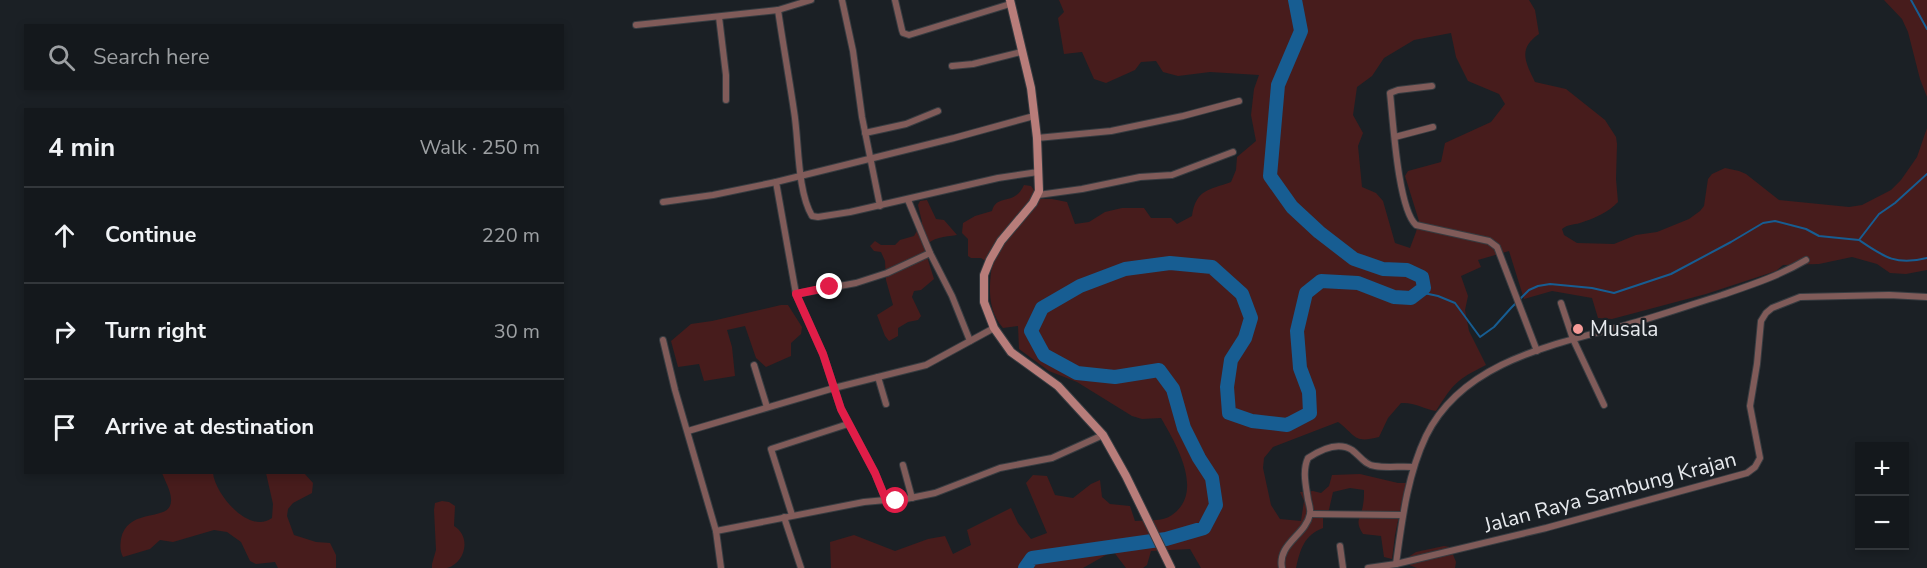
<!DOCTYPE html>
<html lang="en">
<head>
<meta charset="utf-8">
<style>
  body { margin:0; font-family:"Nunito Sans",sans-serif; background:#212529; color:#f1f3f6 }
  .controls { position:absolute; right:18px; bottom:18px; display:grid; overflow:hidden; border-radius:0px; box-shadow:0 3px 9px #0003 }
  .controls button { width:54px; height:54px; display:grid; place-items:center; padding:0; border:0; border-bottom:2px solid #33373b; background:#14181c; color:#f1f3f6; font:30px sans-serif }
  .stop { position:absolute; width:18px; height:18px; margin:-14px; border:4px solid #e11d48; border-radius:50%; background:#fff }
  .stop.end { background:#e11d48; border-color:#fff; box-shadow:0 2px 6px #0008 }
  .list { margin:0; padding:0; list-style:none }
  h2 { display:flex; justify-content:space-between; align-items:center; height:78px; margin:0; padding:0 24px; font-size:26px }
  h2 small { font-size:20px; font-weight:400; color:#9da0a3 }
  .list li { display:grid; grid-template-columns:39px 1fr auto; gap:18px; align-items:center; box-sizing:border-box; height:96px; padding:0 24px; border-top:2px solid #33373b }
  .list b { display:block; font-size:22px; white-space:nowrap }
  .list em { font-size:20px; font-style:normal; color:#9da0a3 }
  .icon { flex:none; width:33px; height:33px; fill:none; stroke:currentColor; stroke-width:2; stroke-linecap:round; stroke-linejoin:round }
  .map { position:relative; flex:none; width:1927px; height:568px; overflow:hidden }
  .search { position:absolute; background:#14181c; box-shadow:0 3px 9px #0003; left:24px; top:24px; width:540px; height:66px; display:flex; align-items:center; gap:15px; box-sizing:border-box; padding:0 21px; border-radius:0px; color:#9da0a3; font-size:22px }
  .panel { position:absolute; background:#14181c; box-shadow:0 3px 9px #0003; left:24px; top:108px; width:540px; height:366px; border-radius:0px }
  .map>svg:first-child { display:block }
  .green { fill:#471c1c; fill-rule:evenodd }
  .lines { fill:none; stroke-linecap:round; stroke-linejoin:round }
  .stream { stroke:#175d92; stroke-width:2 }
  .river { stroke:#175d92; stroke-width:14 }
  .minor-casing { stroke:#373c41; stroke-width:8 }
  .secondary-casing { stroke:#373c41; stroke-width:10 }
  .minor { stroke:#805b59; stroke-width:6 }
  .secondary { stroke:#b87d7a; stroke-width:8 }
  .route { stroke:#e11d48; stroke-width:8 }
  .poi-dot { fill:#f59b98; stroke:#1b2025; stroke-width:2 }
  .labels { text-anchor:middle; stroke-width:4.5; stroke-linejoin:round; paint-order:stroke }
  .poi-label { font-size:21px; fill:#e6e9ed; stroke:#1b2025; text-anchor:start }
  .street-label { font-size:21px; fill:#e6e9ed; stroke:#1b2025 }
</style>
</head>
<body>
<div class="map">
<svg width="1927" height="568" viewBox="0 0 1927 568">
  <rect width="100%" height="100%" fill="#1b2025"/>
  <g class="green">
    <path d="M1059 0H1529L1535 10 1539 34C1517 49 1526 63 1535 82L1566 89 1605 120 1616 137 1617 144 1616 179 1618 202C1609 212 1593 219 1580 223 1573 225 1568 224 1562 229L1564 235 1577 243 1614 244 1636 235 1657 232 1689 219 1700 211 1704 206 1708 179 1712 174 1725 168 1739 171 1746 174 1779 200 1849 207 1862 205 1891 190 1901 180 1917 157 1927 128V270L1906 274 1890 273 1877 264 1852 257 1819 264 1783 265 1776 271 1706 294 1612 319 1598 318 1592 298 1552 291 1524 299 1509 251 1478 260 1481 267 1461 276 1468 296 1465 310 1469 331 1486 365C1456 380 1454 383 1436 411 1424 409 1414 402 1401 403L1388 418 1379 437C1353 444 1356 435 1338 422L1273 447 1264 458 1263 468 1271 505 1280 519 1301 521 1304 501 1300 492 1313 491 1321 493 1329 486 1332 475 1360 474 1398 483H1406L1395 535 1392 559 1384 557 1381 536 1363 534C1354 521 1361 518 1363 505 1364 500 1364 495 1364 490L1350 488 1333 492 1328 514 1323 518V528C1304 535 1300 550 1296 568H1201L1190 549 1151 551 1147 565 1143 568H1126L1113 551 1083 568H831L830 542 854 535 895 551 928 539 945 536 953 554 971 545 967 530 1011 508 1018 523 1031 539 1047 533 1026 483 1033 475 1047 476 1055 495 1073 498 1091 484 1100 480 1102 497 1110 504 1130 506 1135 521C1146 520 1163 522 1172 515 1205 492 1176 444 1161 418L1142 419 1132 416 1077 382 1049 371 1019 349 1018 326 1003 328C987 310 989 286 992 265L981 258H971L968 256V239L962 233 963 223 975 216 992 211C997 193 1014 207 1024 185L1031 186 1040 199H1052L1067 202 1075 224 1089 222 1105 212 1122 208H1144L1151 218H1171L1177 224 1192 216C1196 189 1209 190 1231 182L1236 170 1237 157 1256 141 1251 115 1254 89 1259 75 1210 72 1178 76 1163 72 1156 61 1141 62 1135 70 1106 83 1094 79 1082 52 1064 54 1058 18 1064 12ZM1451 33 1456 57 1468 81 1499 94 1505 104 1491 122 1445 143 1441 162 1408 171 1405 176 1419 221 1416 232 1410 248 1395 243 1383 201 1376 193 1362 187 1358 146 1363 133 1353 115 1357 87 1372 76 1384 58 1414 40Z"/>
    <path d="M1884 0H1927V97L1920 79 1908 32 1902 19Z"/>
    <path d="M927 200 936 219 944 220 957 235C944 237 933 237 924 247L934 279 921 290 914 291 912 297 921 316 918 320 908 322 898 328V336L889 341 885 336 877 315 893 305 886 280 885 261 881 252 874 251 870 246 875 241 881 245H895L900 240 914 236 922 222 918 205 920 201Z"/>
    <path d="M781 305H788L802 327 801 334 791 343V356L766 367 756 358 745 326 727 330 732 347 735 376 704 381 699 364 678 367 671 341 691 324 712 321Z"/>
    <path d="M162 473H213C215 494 249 535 272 518L273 504 266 473H304L313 483 312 493 293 503 288 509 287 516 294 535 316 542 330 543 336 555V568H278L275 562 256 564 250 561 241 542 227 532 214 530 173 542 160 540 150 549 123 557C120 551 120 546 121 539 128 505 173 524 171 499 171 491 165 481 162 473Z"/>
    <path d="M442 501 449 502 455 506 454 526C472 537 465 563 447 568 443 568 436 568 432 568V564L436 550 434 510 435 503Z"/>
    <path d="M1444 546 1450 547 1456 562 1455 568H1417L1409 565 1410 556 1416 552Z"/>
  </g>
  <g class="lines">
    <g class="stream">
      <path d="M1911 0 1927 29"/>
      <path d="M1859 240C1884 257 1896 266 1927 258"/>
      <path d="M1419 292 1438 296 1455 303 1480 337 1494 327 1511 308 1529 290 1538 286 1550 284 1592 288 1614 293 1671 274 1731 242 1763 223 1775 221 1806 229 1819 236 1859 240 1879 214 1895 203 1927 174"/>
    </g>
    <path class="river" d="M1025 568 1032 558 1166 539 1204 528 1216 505 1212 478 1199 458 1184 428 1173 389 1159 370 1115 377 1077 373 1044 355 1031 331 1042 308 1080 286 1125 269 1170 263 1212 267 1242 294 1251 318 1245 338 1231 360 1227 387 1229 413 1252 421 1287 425 1310 413 1309 392 1300 368 1297 331 1306 293 1321 281 1358 283 1394 297 1411 298 1424 288 1422 277 1407 270 1383 269 1354 259 1319 232 1292 207 1270 176 1278 85 1301 31 1295 0"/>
    <g class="minor-casing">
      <g id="minor">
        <path d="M842 0 853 51 862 117 880 206"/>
        <path d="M895 0 902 30 903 33 909 35 1010 4"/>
        <path d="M778 10C783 44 789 77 794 111 799 141 797 191 812 216L818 217 850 212 998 178 1038 172"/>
        <path d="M719 17 726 75V100"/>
        <path d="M636 25 778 10 811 0"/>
        <path d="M952 66 973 64 1021 52"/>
        <path d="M1432 86 1398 90 1390 93C1393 120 1398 209 1416 225L1489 241 1497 247 1537 351"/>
        <path d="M865 133 906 124 938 111"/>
        <path d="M1395 137 1433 127"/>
        <path d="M1037 138 1111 131 1183 116 1239 101"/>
        <path d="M1038 195 1082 189 1140 177 1172 175 1233 152"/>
        <path d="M908 200 930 253"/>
        <path d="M663 202 713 195 776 182"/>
        <path d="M796 294 856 283 887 273 930 253 952 296 970 341"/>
        <path d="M1561 303 1573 339 1604 405"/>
        <path d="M663 340 675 390 716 531 721 568"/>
        <path d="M754 365 767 407"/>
        <path d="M878 377 886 404"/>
        <path d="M688 431 834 388 926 365 994 328"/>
        <path d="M903 465 912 498"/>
        <path d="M886 500 875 473 841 409 823 354 796 294 776 182 954 138 1034 116"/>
        <path d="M1310 514 1403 515"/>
        <path d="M792 515 771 449 848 424"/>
        <path d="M784 517 801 568"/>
        <path d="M716 531 864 502 886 500 896 501 935 493 1000 468 1052 458 1103 435"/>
        <path d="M1340 546 1343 568"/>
        <path d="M1396 564C1402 521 1407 476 1426 436 1463 361 1553 345 1626 325 1659 316 1690 305 1722 295 1751 285 1779 276 1806 260"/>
        <path d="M1282 568C1277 544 1306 535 1310 514 1311 511 1309 504 1308 500 1306 486 1302 471 1308 458 1320 450 1338 441 1352 450 1360 456 1365 465 1375 466 1387 468 1401 466 1413 467"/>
        <path d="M1368 568 1396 564 1546 528 1747 473 1755 467 1760 458 1750 406 1757 364 1761 321 1766 313 1772 308 1800 297 1889 295 1927 297"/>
      </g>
    </g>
    <g class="secondary-casing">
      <path id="secondary" d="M1010 0 1031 88 1037 138 1039 191 1033 203 1001 241 990 260 984 275V302L994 328 1011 352 1058 386 1103 435 1126 476 1171 568"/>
    </g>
    <use href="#minor" class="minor"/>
    <use href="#secondary" class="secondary"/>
  </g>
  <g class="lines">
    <path class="route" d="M830 287 796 294 823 354 841 409 875 473 886 500 896 501"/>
  </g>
  <circle class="poi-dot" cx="1578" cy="329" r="6"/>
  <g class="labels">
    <g class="poi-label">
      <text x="1590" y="336">Musala</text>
    </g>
    <g class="street-label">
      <text transform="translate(1610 492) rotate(-15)" y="7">Jalan Raya Sambung Krajan</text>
    </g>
  </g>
</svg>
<div class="controls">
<button>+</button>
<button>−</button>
</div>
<div class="stop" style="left:896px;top:501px"></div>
<div class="stop end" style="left:830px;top:287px"></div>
<div class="search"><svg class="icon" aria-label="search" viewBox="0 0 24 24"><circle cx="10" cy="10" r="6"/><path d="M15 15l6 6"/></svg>Search here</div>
<section class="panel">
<h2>4 min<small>Walk · 250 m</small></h2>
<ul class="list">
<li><svg class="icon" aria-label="ahead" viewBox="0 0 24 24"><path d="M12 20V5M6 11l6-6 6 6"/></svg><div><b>Continue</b></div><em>220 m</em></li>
<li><svg class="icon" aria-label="right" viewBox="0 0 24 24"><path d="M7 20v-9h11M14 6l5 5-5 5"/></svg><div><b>Turn right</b></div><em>30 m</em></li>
<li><svg class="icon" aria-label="arrive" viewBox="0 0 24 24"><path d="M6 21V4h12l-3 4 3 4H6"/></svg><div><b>Arrive at destination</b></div></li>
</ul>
</section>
</div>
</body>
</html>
